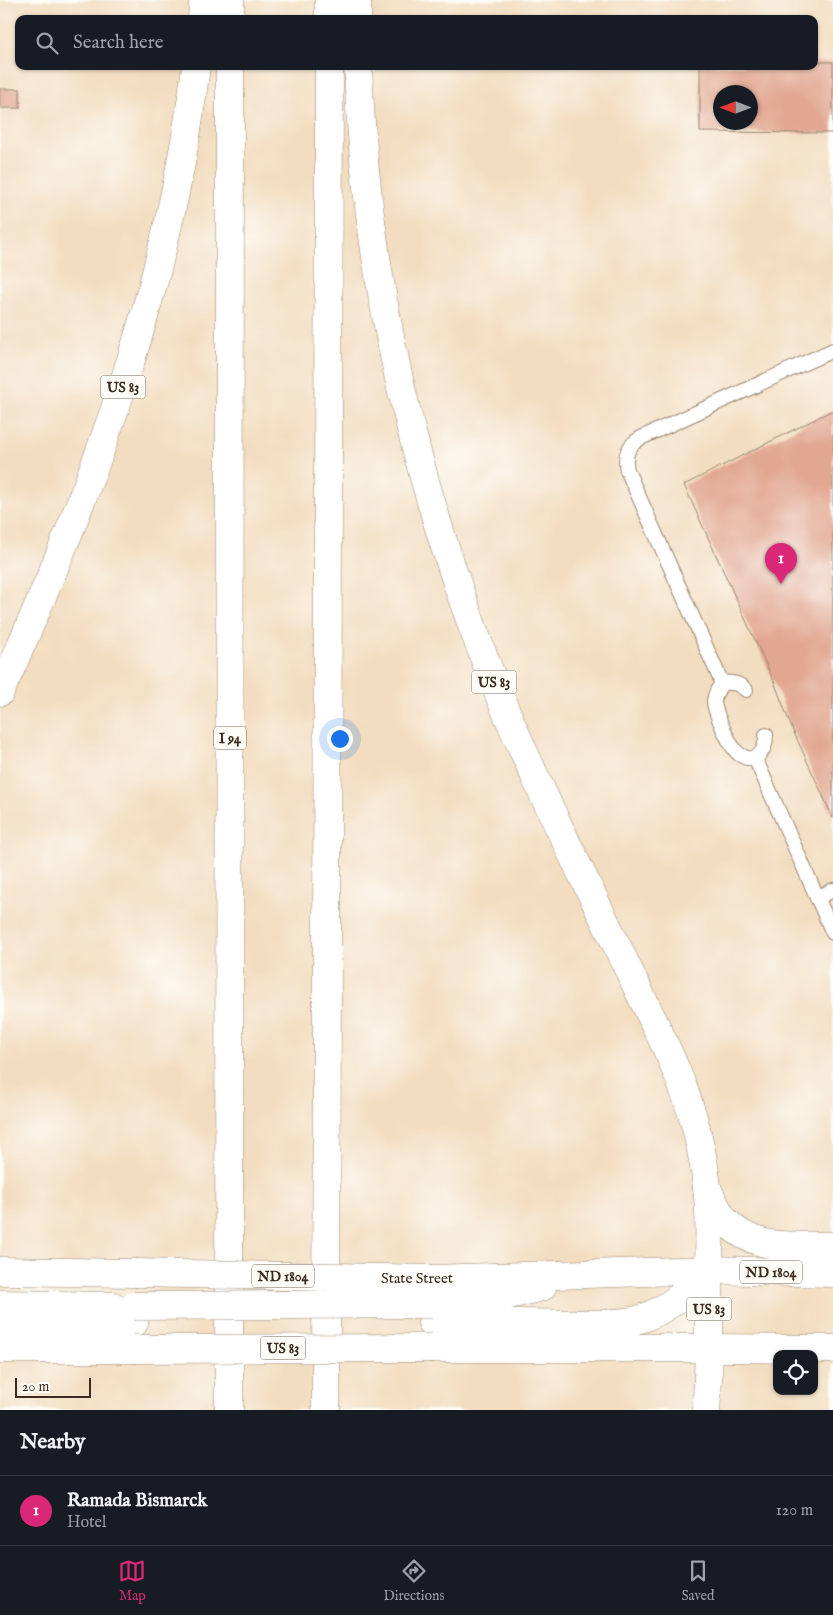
<!DOCTYPE html>
<html lang="en">
<head>
<meta charset="utf-8">
<style>
  body { margin:0; font-family:"IM FELL English",serif; background:#20242c; color:#f1f3f6 }
  .controls { position:absolute; right:15px; bottom:15px; display:grid; overflow:hidden; border-radius:10px; box-shadow:0 1px 4px #0004 }
  .controls button { width:45px; height:45px; display:grid; place-items:center; padding:0; border:0; border-bottom:1px solid #363941; background:#171b24; color:#f1f3f6; font:25px sans-serif }
  .compass { position:absolute; left:713px; top:85px; width:45px; height:45px; border-radius:50%; background:#171b24; box-shadow:0 1px 4px #0004; rotate:270deg }
  .scale { position:absolute; left:15px; bottom:12px; width:76px; box-sizing:border-box; padding-left:5px; border:2px solid #3b2a1e; border-top:0; font-size:14px; line-height:18px; white-space:nowrap; color:#3b2a1e; -webkit-text-stroke:4px #fdfcf7; paint-order:stroke }
  .you { position:absolute; left:339px; top:738px; width:18px; height:18px; margin:-12px; border:4px solid #fff; border-radius:50%; background:#1a73e8; box-shadow:0 0 0 8px #1a73e833 }
  .badge { display:grid; place-items:center; width:32px; height:32px; border-radius:50%; background:#db2777; color:#fff; font-size:16px; font-weight:700 }
  .pin { position:absolute; translate:-50% -41px; filter:drop-shadow(0 1px 2px #0008) }
  .pin::after { content:''; position:absolute; top:26px; width:18px; height:15px; background:inherit; clip-path:polygon(0 0,100% 0,50% 100%) }
  .list { margin:0; padding:0; list-style:none }
  h2 { display:flex; justify-content:space-between; align-items:center; height:65px; margin:0; padding:0 20px; font-size:21px }
  h2 small { font-size:16px; font-weight:400; color:#9ea1a6 }
  .list li { display:grid; grid-template-columns:32px 1fr auto; gap:15px; align-items:center; box-sizing:border-box; height:70px; padding:0 20px; border-top:1px solid #363941 }
  .list b { display:block; font-size:19px; white-space:nowrap }
  .list p { margin:0; font-size:16px; white-space:nowrap; color:#9ea1a6 }
  .list em { font-size:16px; font-style:normal; color:#9ea1a6 }
  .icon { flex:none; width:28px; height:28px; fill:none; stroke:currentColor; stroke-width:2; stroke-linecap:round; stroke-linejoin:round }
  .map { position:relative; flex:none; width:833px; height:1410px; overflow:hidden }
  .search { position:absolute; background:#171b24; box-shadow:0 1px 4px #0004; left:15px; right:15px; top:15px; height:55px; display:flex; align-items:center; gap:12px; box-sizing:border-box; padding:0 18px; border-radius:10px; color:#9ea1a6; font-size:19px }
  .sheet { height:135px; background:#171b24 }
  nav { display:flex; justify-content:space-around; align-items:center; box-sizing:border-box; height:70px; border-top:1px solid #363941; background:#171b24; font-size:14px; color:#9ea1a6 }
  nav a { display:grid; justify-items:center; gap:2px }
  nav .on { color:#db2777 }
  .map>svg:first-child { display:block }
  .building { fill:#e2a792; fill-rule:evenodd }
  .lines { fill:none; stroke-linecap:round; stroke-linejoin:round }
  .lane-casing { stroke:#97846f; stroke-width:16 }
  .primary-casing { stroke:#97846f; stroke-width:29 }
  .highway-casing { stroke:#97846f; stroke-width:29 }
  .lane { stroke:#fff; stroke-width:14 }
  .primary { stroke:#fff; stroke-width:28 }
  .highway { stroke:#fff; stroke-width:28 }
  .highway-bridge-casing { stroke:#97846f; stroke-width:29; stroke-linecap:butt }
  .highway-bridge { stroke:#fff; stroke-width:28 }
  .labels { text-anchor:middle; stroke-width:4.5; stroke-linejoin:round; paint-order:stroke }
  .shield { fill:#fdfcf7; stroke:#75695f; stroke-width:1 }
  .shield-label { font-size:14px; font-weight:bold; fill:#3b2a1e }
  .street-label { font-size:15px; fill:#3b2a1e; stroke:#fdfcf7 }
</style>
</head>
<body>
<div class="map">
<svg width="833" height="1410" viewBox="0 0 833 1410">
  <rect width="100%" height="100%" fill="#fdfcf7"/>
  <filter id="ink" filterUnits="userSpaceOnUse"><feTurbulence type="fractalNoise" baseFrequency=".02" numOctaves="2"/><feDisplacementMap in="SourceGraphic" scale="10" xChannelSelector="R" yChannelSelector="G"/><feConvolveMatrix kernelMatrix="1 2 1 2 8 2 1 2 1" color-interpolation-filters="sRGB"/></filter>
  <filter id="wash" filterUnits="userSpaceOnUse"><feTurbulence type="fractalNoise" baseFrequency=".0096" numOctaves="4" result="noise"/><feDisplacementMap in="SourceGraphic" scale="20" xChannelSelector="R" yChannelSelector="G"/><feGaussianBlur stdDeviation="1.12" result="paint"/><feColorMatrix in="noise" values="0 0 0 0 0 0 0 0 0 0 0 0 0 0 0 0 0 1.4 0 .05"/><feComposite in="paint" operator="in"/></filter>
  <g filter="url(#wash)">
    <rect width="100%" height="100%" fill="#f3ddc0"/>
    <g id="blocks">
      <g class="building">
        <path d="M814 62H833V133L700 132V66H814ZM720 92H750V122H720Z"/>
        <rect x="0" y="89" width="20" height="19"/>
        <path d="M833 410V818L791 726 775 684 684 485Z"/>
      </g>
    </g>
  </g>
  <g filter="url(#ink)">
    <use href="#blocks" fill-opacity="0" stroke="#97846f" stroke-width="1"/>
    <g class="lines">
      <g class="lane-casing">
        <g id="lane">
          <path d="M722 683 627 470C624 454 628 444 643 437L833 350"/>
          <path d="M746 690C739 683 732 682 722 683 718 689 715 693 714 701 714 711 731 749 739 754 756 766 766 751 766 735"/>
          <path d="M755 758 833 933"/>
          <path d="M817 898 833 890"/>
        </g>
      </g>
      <g class="primary-casing">
        <g id="primary">
          <path d="M707 1188C712 1198 717 1210 724 1219 752 1252 794 1245 833 1246"/>
          <path d="M709 1270 833 1273"/>
          <path d="M709 1348 833 1349"/>
        </g>
      </g>
      <g class="highway-casing">
        <g id="highway">
          <path d="M357 0V19"/>
          <path d="M202 19 203 0"/>
          <path d="M230 19V0"/>
          <path d="M329 19V0"/>
          <path d="M358 66C365 275 415 484 492 678 533 779 583 875 630 973 654 1023 682 1074 696 1128 703 1156 708 1184 709 1212 710 1236 709 1259 709 1283 709 1325 710 1368 706 1410"/>
          <path d="M0 692C91 493 170 285 196 66"/>
          <path d="M0 1271 134 1273"/>
          <path d="M432 1279 709 1270"/>
          <path d="M0 1304 113 1306"/>
          <path d="M432 1304 485 1301 542 1287"/>
          <path d="M432 1322 592 1324C608 1323 627 1324 643 1318 669 1309 689 1290 709 1270"/>
          <path d="M0 1330 103 1323H134"/>
          <path d="M432 1348H709"/>
          <path d="M0 1349H134"/>
          <path d="M229 1410 230 66"/>
          <path d="M326 1410 329 66"/>
        </g>
      </g>
      <use href="#lane" class="lane"/>
      <use href="#primary" class="primary"/>
      <use href="#highway" class="highway"/>
      <g class="highway-bridge-casing">
        <g id="highway-bridge">
          <path d="M134 1273 432 1279"/>
          <path d="M134 1306 432 1304"/>
          <path d="M134 1349 432 1348"/>
        </g>
      </g>
      <use href="#highway-bridge" class="highway-bridge"/>
    </g>
  </g>
  <g class="labels">
    <g class="shield">
      <rect x="100.5" y="375.5" width="45" height="23" rx="4"/>
      <rect x="471.5" y="670.5" width="45" height="23" rx="4"/>
      <rect x="214" y="726.5" width="32" height="23" rx="4"/>
      <rect x="740" y="1260.5" width="62" height="23" rx="4"/>
      <rect x="252" y="1264.5" width="62" height="23" rx="4"/>
      <rect x="686.5" y="1297.5" width="45" height="23" rx="4"/>
      <rect x="260.5" y="1336.5" width="45" height="23" rx="4"/>
    </g>
    <g class="shield-label">
      <text x="123" y="392">US 83</text>
      <text x="494" y="687">US 83</text>
      <text x="230" y="743">I 94</text>
      <text x="771" y="1277">ND 1804</text>
      <text x="283" y="1281">ND 1804</text>
      <text x="709" y="1314">US 83</text>
      <text x="283" y="1353">US 83</text>
    </g>
    <g class="street-label">
      <text x="417" y="1283">State Street</text>
    </g>
  </g>
</svg>
<div class="controls">
<button><svg class="icon" aria-label="locate" viewBox="0 0 24 24"><circle cx="12" cy="12" r="6"/><path d="M12 2v4M12 18v4M2 12h4M18 12h4"/></svg></button>
</div>
<svg class="compass" viewBox="-18 -18 36 36"><path d="M0-13l5 13h-10z" fill="#e53935"/><path d="M0 13l5-13h-10z" fill="#9ea1a6"/></svg>
<div class="scale">20 m</div>
<div class="you"></div>
<div class="pin badge" style="left:781px;top:584px">1</div>
<div class="search"><svg class="icon" aria-label="search" viewBox="0 0 24 24"><circle cx="10" cy="10" r="6"/><path d="M15 15l6 6"/></svg>Search here</div>
</div>
<section class="sheet">
<h2>Nearby<small></small></h2>
<ul class="list">
<li><span class="badge">1</span><div><b>Ramada Bismarck</b><p>Hotel</p></div><em>120 m</em></li>
</ul>
</section>
<nav>
<a class="on"><svg class="icon" aria-label="map" viewBox="0 0 24 24"><path d="M3 6l6-2 6 2 6-2v14l-6 2-6-2-6 2zM9 4v14M15 6v14"/></svg>Map</a>
<a><svg class="icon" aria-label="directions" viewBox="0 0 24 24"><path d="M12 3l9 9-9 9-9-9zM9 14v-3h6M13 9l2 2-2 2"/></svg>Directions</a>
<a><svg class="icon" aria-label="saved" viewBox="0 0 24 24"><path d="M7 4h10v16l-5-4-5 4z"/></svg>Saved</a>
</nav>
</body>
</html>
